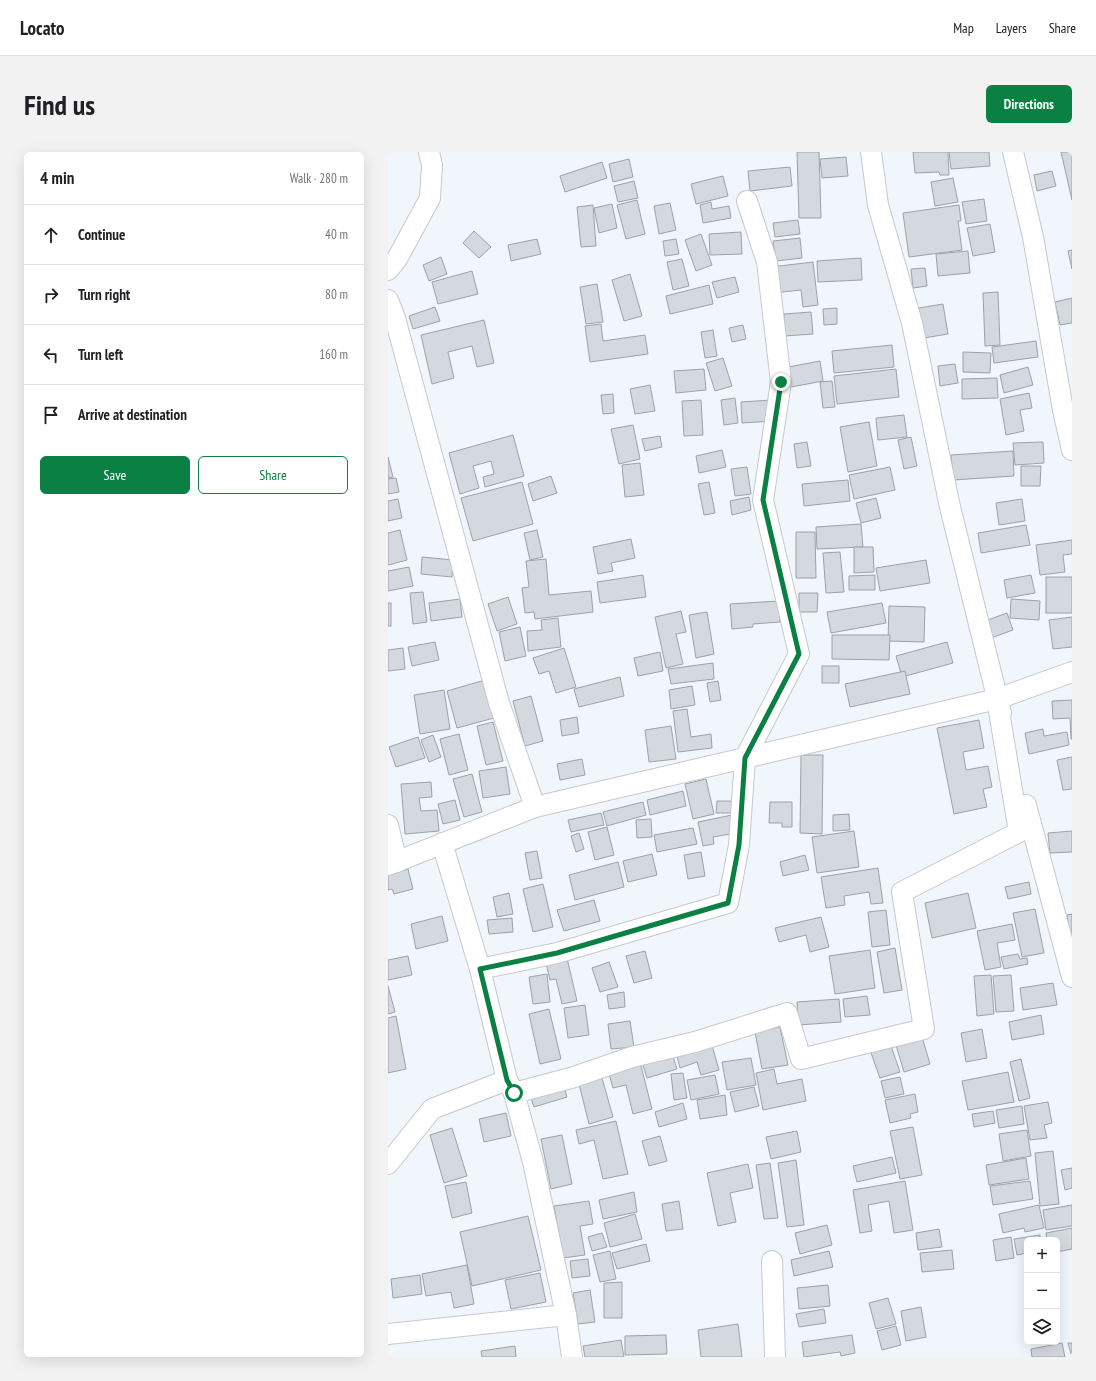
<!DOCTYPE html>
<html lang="en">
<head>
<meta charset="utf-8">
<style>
  body { margin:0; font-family:"PT Sans Narrow",sans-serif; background:#f2f2f2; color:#202124 }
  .controls { position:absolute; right:12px; bottom:12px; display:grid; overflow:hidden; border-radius:6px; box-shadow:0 4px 16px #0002 }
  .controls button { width:36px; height:36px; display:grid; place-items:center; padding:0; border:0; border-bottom:1px solid #e0e0e0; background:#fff; color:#202124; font:20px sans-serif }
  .stop { position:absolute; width:12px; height:12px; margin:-9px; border:3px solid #0b8043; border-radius:50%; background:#fff }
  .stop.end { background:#0b8043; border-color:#fff; box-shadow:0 1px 4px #0008 }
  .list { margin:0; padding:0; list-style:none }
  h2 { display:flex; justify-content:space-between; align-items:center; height:52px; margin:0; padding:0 16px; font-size:17px }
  h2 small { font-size:13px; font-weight:400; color:#757577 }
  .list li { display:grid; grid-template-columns:26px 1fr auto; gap:12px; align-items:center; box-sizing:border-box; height:60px; padding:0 16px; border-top:1px solid #e0e0e0 }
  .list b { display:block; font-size:15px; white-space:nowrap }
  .list em { font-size:13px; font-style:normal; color:#757577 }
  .actions { display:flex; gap:8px; padding:12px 16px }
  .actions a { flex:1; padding:9px 0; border:1px solid #0b8043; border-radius:6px; text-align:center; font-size:14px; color:#0b8043 }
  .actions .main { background:#0b8043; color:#fff }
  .icon { flex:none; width:22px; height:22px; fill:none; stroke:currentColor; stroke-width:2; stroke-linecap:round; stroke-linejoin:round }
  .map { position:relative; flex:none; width:684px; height:1205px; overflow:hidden; border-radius:6px }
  header { display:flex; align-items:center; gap:24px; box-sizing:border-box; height:56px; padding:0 20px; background:#fff; border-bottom:1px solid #e0e0e0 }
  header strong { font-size:19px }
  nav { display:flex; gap:22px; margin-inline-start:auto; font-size:14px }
  .intro { display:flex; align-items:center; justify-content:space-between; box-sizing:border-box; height:96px; padding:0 24px }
  h1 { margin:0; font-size:28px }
  .button { padding:10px 18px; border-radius:6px; background:#0b8043; color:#fff; font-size:14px; font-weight:700 }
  main { display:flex; gap:24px; padding:0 24px }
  aside { flex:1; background:#fff; border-radius:6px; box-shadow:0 4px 16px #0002 }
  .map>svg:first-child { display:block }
  .building { fill:#d4d8df; stroke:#9da1a8 }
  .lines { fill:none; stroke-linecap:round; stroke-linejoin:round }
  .street-casing { stroke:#c5c9d0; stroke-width:22 }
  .street { stroke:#fff; stroke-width:20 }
  .route { stroke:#0b8043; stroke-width:5 }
</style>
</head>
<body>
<header>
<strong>Locato</strong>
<nav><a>Map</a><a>Layers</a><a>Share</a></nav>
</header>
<div class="intro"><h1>Find us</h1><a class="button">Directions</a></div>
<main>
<aside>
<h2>4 min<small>Walk · 280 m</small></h2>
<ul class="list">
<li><svg class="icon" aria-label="ahead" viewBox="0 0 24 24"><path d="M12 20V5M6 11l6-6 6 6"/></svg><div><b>Continue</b></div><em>40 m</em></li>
<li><svg class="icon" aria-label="right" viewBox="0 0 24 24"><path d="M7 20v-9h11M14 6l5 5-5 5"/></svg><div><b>Turn right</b></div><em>80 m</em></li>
<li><svg class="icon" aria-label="left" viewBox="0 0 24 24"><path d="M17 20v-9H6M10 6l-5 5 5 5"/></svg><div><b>Turn left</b></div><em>160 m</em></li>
<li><svg class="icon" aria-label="arrive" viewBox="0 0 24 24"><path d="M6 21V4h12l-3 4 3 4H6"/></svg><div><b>Arrive at destination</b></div></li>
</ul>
<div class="actions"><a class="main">Save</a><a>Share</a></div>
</aside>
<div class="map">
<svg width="684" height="1205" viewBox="0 0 684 1205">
  <rect width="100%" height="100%" fill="#f1f5fc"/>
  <g class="building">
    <path d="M409 0H431L433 66H411Z"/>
    <path d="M525 0H560L561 23H552L551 20 527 21Z"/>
    <path d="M561 0H601L602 14 563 17Z"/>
    <path d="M673 0H684V48Z"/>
    <path d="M458 5 460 24 434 26 432 7Z"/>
    <path d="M241 7 245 25 225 30 221 12Z"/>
    <path d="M214 10 219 26 177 40 172 24Z"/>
    <path d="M402 15 404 34 362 39 360 19Z"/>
    <path d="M664 19 668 34 649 39 646 23Z"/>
    <path d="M335 24 340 44 308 52 303 32Z"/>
    <path d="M565 26 570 50 547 54 543 30Z"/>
    <path d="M246 29 250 46 230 50 226 34Z"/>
    <path d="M596 47 599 69 578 72 574 50Z"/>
    <path d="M249 48 257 82 238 87 229 53Z"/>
    <path d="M323 50 324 57 341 54 343 66 315 71 312 53Z"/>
    <path d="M282 51 288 78 271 82 266 54Z"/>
    <path d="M224 52 229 76 211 81 206 56Z"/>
    <path d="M205 53 208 94 193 95 189 55Z"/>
    <path d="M571 53 573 69H570L574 98 521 105 515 61Z"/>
    <path d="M410 68 412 82 387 85 385 71Z"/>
    <path d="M602 72 607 100 585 104 579 76Z"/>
    <path d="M86 79 103 95 91 106 75 91Z"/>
    <path d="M353 80 354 102 322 103 321 82Z"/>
    <path d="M313 82 324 113 308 119 297 88Z"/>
    <path d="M412 86 414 106 388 109 385 89Z"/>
    <path d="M149 87 153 102 123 109 120 93Z"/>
    <path d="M288 87 291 102 277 104 275 89Z"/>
    <path d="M684 98V117L680 99Z"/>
    <path d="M580 99 582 121 550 124 548 102Z"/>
    <path d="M53 105 59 122 41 129 35 113Z"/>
    <path d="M473 106 474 128 430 130 429 109Z"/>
    <path d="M294 107 301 134 285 138 279 110Z"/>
    <path d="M425 110 430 153 415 155 413 138 385 141 383 115Z"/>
    <path d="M537 116 539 134 525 136 523 117Z"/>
    <path d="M84 119 90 142 50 152 44 130Z"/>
    <path d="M242 122 254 164 236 169 224 128Z"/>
    <path d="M347 125 351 140 329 146 324 130Z"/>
    <path d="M209 132 215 170 198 172 192 135Z"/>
    <path d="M321 133 325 152 282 162 278 144Z"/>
    <path d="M610 140 612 193 597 194 595 141Z"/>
    <path d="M684 146V171L672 173 667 150Z"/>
    <path d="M555 152 560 182 530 187 525 157Z"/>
    <path d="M47 155 52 169 25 177 21 164Z"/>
    <path d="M449 156V172L436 173 435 157Z"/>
    <path d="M423 160 425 182 397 184 396 162Z"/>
    <path d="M96 168 106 211 89 215 84 194 60 200 66 226 44 232 33 183Z"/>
    <path d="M213 172 215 189 257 183 260 202 202 210 197 174Z"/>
    <path d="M355 173 358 187 344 190 341 176Z"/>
    <path d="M325 178 329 204 317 206 313 180Z"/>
    <path d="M648 189 650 205 606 211 604 195Z"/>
    <path d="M504 193 506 215 446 221 444 199Z"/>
    <path d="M575 200 603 201 602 221 575 220Z"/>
    <path d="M335 206 344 234 327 239 318 211Z"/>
    <path d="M432 209 435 229 403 235 400 215Z"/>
    <path d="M567 212 570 231 552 234 550 214Z"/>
    <path d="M640 215 645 233 616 241 612 223Z"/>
    <path d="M316 217 318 238 288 241 286 219Z"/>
    <path d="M508 217 511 245 449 252 446 224Z"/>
    <path d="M609 226 610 246 574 247V227Z"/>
    <path d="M444 229 447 255 435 256 432 230Z"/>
    <path d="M262 233 267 259 247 262 242 237Z"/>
    <path d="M641 241 644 256 632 258 636 279 618 283 612 247Z"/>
    <path d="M225 242 226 261 215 262 213 243Z"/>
    <path d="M347 246 350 271 336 273 333 248Z"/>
    <path d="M313 248 315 283 296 284 294 249Z"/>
    <path d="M384 248 386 269 354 271 353 250Z"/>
    <path d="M516 263 519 285 490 288 488 266Z"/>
    <path d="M481 270 489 314 460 320 452 275Z"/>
    <path d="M245 273 252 307 231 312 223 277Z"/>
    <path d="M125 283 136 324 97 335 95 325 106 322 103 309 85 314 91 336 72 342 61 301Z"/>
    <path d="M272 284 274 295 257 299 254 287Z"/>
    <path d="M523 285 529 314 516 317 510 288Z"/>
    <path d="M419 290 423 314 409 316 406 292Z"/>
    <path d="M655 290 656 311 627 313 625 291Z"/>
    <path d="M334 298 338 315 311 321 308 304Z"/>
    <path d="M625 299 626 324 565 328 563 303Z"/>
    <path d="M0 305 5 325 0 326Z"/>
    <path d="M252 311 256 343 237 345 234 313Z"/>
    <path d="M633 314H653L652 334H633Z"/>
    <path d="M359 315 363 342 347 344 343 317Z"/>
    <path d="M502 315 507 338 466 347 461 323Z"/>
    <path d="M163 324 169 341 145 349 140 332Z"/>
    <path d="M8 326 11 340 0 342V327Z"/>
    <path d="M460 328 462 349 416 354 414 332Z"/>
    <path d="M134 330 145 372 85 389 73 346Z"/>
    <path d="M321 330 327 361 316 363 310 332Z"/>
    <path d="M361 345 363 358 344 363 342 349Z"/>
    <path d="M488 346 493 366 473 371 468 351Z"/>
    <path d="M10 347 14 366 0 369V349Z"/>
    <path d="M634 347 637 369 611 373 608 351Z"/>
    <path d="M473 372 475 395 429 397 428 375Z"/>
    <path d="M638 373 642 393 593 401 590 381Z"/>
    <path d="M12 378 19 408 0 413V381Z"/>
    <path d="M149 378 155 405 142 408 136 381Z"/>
    <path d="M408 380H427L428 426H408Z"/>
    <path d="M243 387 247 406 223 411 225 419 210 422 205 395Z"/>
    <path d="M684 388V402L675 403 677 420 652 423 648 393Z"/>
    <path d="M466 395H485L486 420 466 421Z"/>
    <path d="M452 400 456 440 438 441 435 401Z"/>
    <path d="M34 405 65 408 64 425 33 422Z"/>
    <path d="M158 407 161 443 203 439 205 460 147 467 146 460 137 461 134 436 141 435 138 409Z"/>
    <path d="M538 408 542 431 492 439 488 416Z"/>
    <path d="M21 415 25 434 0 439V419Z"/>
    <path d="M255 423 258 445 212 451 209 430Z"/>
    <path d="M487 423V438H461V424Z"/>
    <path d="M643 423 647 441 619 446 616 428Z"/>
    <rect x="658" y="425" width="26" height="36"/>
    <path d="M35 440 39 470 25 472 22 441Z"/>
    <path d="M411 441H430L429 460H411Z"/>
    <path d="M120 445 129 472 109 479 100 452Z"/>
    <path d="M72 447 74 465 43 469 41 451Z"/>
    <path d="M623 447 652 449 651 468 622 466Z"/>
    <path d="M391 449 392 470 365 472V475L344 477 342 452Z"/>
    <rect x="0" y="451" width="3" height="23"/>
    <path d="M494 451 498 471 443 481 439 460Z"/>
    <path d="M501 454 537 455 536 490 500 489Z"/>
    <path d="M293 459 298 480 288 482 295 512 278 516 267 465Z"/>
    <path d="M319 460 326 502 308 506 301 463Z"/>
    <path d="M619 461 625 478 603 486 597 469Z"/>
    <path d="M684 465V495L665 497 661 468Z"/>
    <path d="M170 466 173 495 140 499 139 479 154 478 153 468Z"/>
    <path d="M132 475 138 504 117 509 111 480Z"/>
    <path d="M444 483H502L501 508 444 507Z"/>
    <path d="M47 490 51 508 24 514 20 495Z"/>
    <path d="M559 490 565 511 514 525 508 504Z"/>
    <path d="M15 496 17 517 0 519V498Z"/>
    <path d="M176 496 188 535 168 541 161 519 151 522 145 506Z"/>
    <path d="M272 500 275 519 250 524 246 506Z"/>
    <path d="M325 511 326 527 283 532 280 517Z"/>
    <rect x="434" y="514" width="17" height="17"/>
    <path d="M517 519 522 542 462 555 457 532Z"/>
    <path d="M232 525 236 544 191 555 186 537Z"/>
    <path d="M97 528 106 566 69 576 59 539Z"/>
    <path d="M330 529 333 548 322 550 319 531Z"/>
    <path d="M304 534 307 553 283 557 281 538Z"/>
    <path d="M56 538 62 577 32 582 26 543Z"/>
    <path d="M143 544 155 589 137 594 125 549Z"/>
    <path d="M684 548V587H683L682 566 665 567 664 549Z"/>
    <path d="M299 557 303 585 323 582 324 596 290 600 285 559Z"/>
    <path d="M189 565 191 581 174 584 172 568Z"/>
    <path d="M591 568 596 596 575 600 578 618 600 614 604 635 595 637 599 655 566 662 549 576Z"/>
    <path d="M105 570 115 609 98 613 89 574Z"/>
    <path d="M283 574 288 607 261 610 257 578Z"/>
    <path d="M655 577 656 584 679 580 681 593 641 602 637 581Z"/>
    <path d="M71 582 80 618 61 623 52 587Z"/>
    <path d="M45 583 53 605 41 610 33 588Z"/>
    <path d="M30 585 37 606 8 615 1 595Z"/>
    <path d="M413 603H435L434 682 412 681Z"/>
    <path d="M684 605V637L675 638 669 608Z"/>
    <path d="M194 607 197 623 172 628 169 612Z"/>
    <path d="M118 615 122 642 95 646 91 619Z"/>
    <path d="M84 622 94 660 76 665 65 627Z"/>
    <path d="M318 627 326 662 305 667 297 632Z"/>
    <path d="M43 630 44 645 31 646 33 659 49 658 51 679 17 682 13 632Z"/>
    <path d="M295 639 298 654 262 663 259 648Z"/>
    <path d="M67 648 72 668 55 672 50 652Z"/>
    <path d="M329 649H346V661H328Z"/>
    <path d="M255 650 258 663 219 674 215 660Z"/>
    <path d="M382 650H404V675H394V671H381Z"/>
    <path d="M213 661 216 673 183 680 180 668Z"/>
    <path d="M461 662 462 678 445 679V663Z"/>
    <path d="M344 663 348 681 325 685 326 692 315 694 310 670Z"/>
    <path d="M263 667 264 685 249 686 248 668Z"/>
    <path d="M219 675 226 703 207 708 200 680Z"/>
    <path d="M305 676 309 692 269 700 266 683Z"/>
    <path d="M466 679 471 715 429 721 424 685Z"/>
    <path d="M684 679V700L662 701 660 681Z"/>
    <path d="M191 681 196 697 188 700 183 684Z"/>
    <path d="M149 699 154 726 142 728 137 701Z"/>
    <path d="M313 700 317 724 300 727 296 703Z"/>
    <path d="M264 702 269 723 240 730 235 709Z"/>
    <path d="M417 703 421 718 395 724 392 710Z"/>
    <path d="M230 710 236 735 187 748 181 723Z"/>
    <path d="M490 716 495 751 483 752 481 740 456 744 457 753 438 756 433 725Z"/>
    <path d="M20 717 25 737 6 742 4 737 0 738V723Z"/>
    <path d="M641 730 643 742 620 747 617 735Z"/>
    <path d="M155 732 165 775 145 780 135 737Z"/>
    <path d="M121 741 125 762 109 765 105 745Z"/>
    <path d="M580 741 588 776 544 786 537 751Z"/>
    <path d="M206 748 212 769 176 779 169 758Z"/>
    <path d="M647 757 656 801 634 805 625 761Z"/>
    <path d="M498 758 502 793 484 795 480 760Z"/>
    <path d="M684 762V790H683L679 763Z"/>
    <path d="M54 764 60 789 28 797 23 772Z"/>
    <path d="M433 765 441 795 422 800 418 783 391 790 387 776Z"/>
    <path d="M124 766 125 780 101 782 99 768Z"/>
    <path d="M624 772 627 788 609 791 613 815 597 818 589 779Z"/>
    <path d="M507 796 514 838 496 841 489 800Z"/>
    <path d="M482 798 487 836 447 842 441 804Z"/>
    <path d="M257 799 264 826 246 831 238 804Z"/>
    <path d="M178 802 189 849 174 852 168 827 162 828 157 807Z"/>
    <path d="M630 802 632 807 639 806 640 812 616 817 613 805Z"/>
    <path d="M20 804 24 823 0 828V808Z"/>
    <path d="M221 810 230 835 212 840 204 816Z"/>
    <path d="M159 822 162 850 145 852 141 825Z"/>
    <path d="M603 823 606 862 589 864 586 824Z"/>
    <path d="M623 823 626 859 608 860 605 824Z"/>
    <path d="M665 831 669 853 635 858 632 836Z"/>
    <path d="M0 834 7 860 0 862Z"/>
    <path d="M236 840 237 855 221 857 219 843Z"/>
    <path d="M479 844 482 863 457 865 455 847Z"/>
    <path d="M451 847 453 870 410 873 409 850Z"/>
    <path d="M197 853 201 883 180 886 176 856Z"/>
    <path d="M161 857 173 907 152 912 141 862Z"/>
    <path d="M653 863 656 882 624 888 621 870Z"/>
    <path d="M8 864 18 917 0 921V866Z"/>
    <path d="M242 869 246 895 223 897 220 872Z"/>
    <path d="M392 875 400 913 374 917 367 880Z"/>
    <path d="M594 877 599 906 578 910 573 881Z"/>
    <path d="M534 885 542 912 516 920 508 893Z"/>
    <path d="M323 890 331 918 313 923 309 910 292 916 288 900Z"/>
    <path d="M502 891 512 920 492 926 482 898Z"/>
    <path d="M283 898 289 917 259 926 253 907Z"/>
    <path d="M251 906 264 957 245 962 238 933 225 936 219 915Z"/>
    <path d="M363 906 368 933 339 938 334 910Z"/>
    <path d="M633 907 642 946 631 949 622 910Z"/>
    <path d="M386 917 389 932 414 927 418 949 375 958 368 921Z"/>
    <path d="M620 920 626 950 580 958 574 929Z"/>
    <path d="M295 921 299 946 286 948 283 922Z"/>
    <path d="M327 923 331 942 303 948 299 928Z"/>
    <path d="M512 925 516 942 497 946 493 929Z"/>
    <path d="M214 926 225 965 201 972 191 932Z"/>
    <path d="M175 931 179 945 146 955 141 940Z"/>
    <path d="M366 935 371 954 347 960 342 940Z"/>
    <path d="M527 942 530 960 522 962 523 966 502 971 497 948Z"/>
    <path d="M337 943 339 963 312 967 309 948Z"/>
    <path d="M660 950 664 971 656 973 659 986 642 988 636 954Z"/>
    <path d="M295 951 299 967 271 975 267 960Z"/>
    <path d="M634 954 636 972 611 976 608 958Z"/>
    <path d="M605 959 607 971 586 975 584 962Z"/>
    <path d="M118 961 123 984 96 990 91 967Z"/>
    <path d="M228 969 240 1022 215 1027 206 988 191 992 188 978Z"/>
    <path d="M525 975 534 1023 512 1027 502 979Z"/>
    <path d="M64 976 79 1024 56 1031 42 983Z"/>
    <path d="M639 978 643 1004 615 1009 611 982Z"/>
    <path d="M409 979 413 1000 383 1007 378 985Z"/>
    <path d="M174 983 184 1032 163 1037 153 987Z"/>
    <path d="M272 984 279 1009 261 1014 254 989Z"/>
    <path d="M665 999 671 1052 652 1054 647 1001Z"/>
    <path d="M504 1005 508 1021 469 1030 465 1014Z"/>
    <path d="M638 1006 641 1027 601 1033 598 1013Z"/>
    <path d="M408 1008 416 1073 399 1075 390 1011Z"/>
    <path d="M382 1011 390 1066 376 1067 368 1013Z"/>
    <path d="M360 1012 365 1036 342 1041 348 1070 330 1074 319 1021Z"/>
    <path d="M684 1016V1036L677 1038 673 1018Z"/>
    <path d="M517 1029 525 1078 506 1081 501 1049 480 1053 484 1079 472 1081 465 1038Z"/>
    <path d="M642 1029 645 1047 605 1053 602 1034Z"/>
    <path d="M78 1030 84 1061 64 1066 57 1034Z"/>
    <path d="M246 1040 249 1060 215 1067 211 1048Z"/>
    <path d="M201 1049 205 1072 192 1074 197 1103 175 1106 166 1054Z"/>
    <path d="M291 1049 295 1077 278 1079 274 1052Z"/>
    <path d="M651 1053 656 1076 637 1080 636 1076 615 1081 611 1062Z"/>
    <path d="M684 1053V1074L658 1078 655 1058Z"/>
    <path d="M247 1062 254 1087 222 1095 216 1071Z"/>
    <path d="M140 1064 153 1118 84 1134 72 1080Z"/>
    <path d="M439 1073 444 1093 412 1102 407 1081Z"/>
    <path d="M684 1076V1097L669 1100V1088H659L658 1081Z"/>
    <path d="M551 1077 554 1095 530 1098 528 1081Z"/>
    <path d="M214 1081 219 1095 204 1099 200 1085Z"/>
    <path d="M652 1083V1088H639V1101L629 1103 626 1087Z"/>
    <path d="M623 1085 626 1106 608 1109 605 1088Z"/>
    <path d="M258 1092 262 1109 229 1117 224 1101Z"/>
    <path d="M564 1098 566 1117 534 1120 532 1101Z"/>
    <path d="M222 1099 228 1127 212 1130 205 1103Z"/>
    <path d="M441 1099 445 1115 406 1124 403 1108Z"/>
    <path d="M200 1107 202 1124 184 1126 182 1109Z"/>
    <path d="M79 1113 86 1152 66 1156 63 1140 38 1144 34 1122Z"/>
    <path d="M152 1121 158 1150 123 1157 117 1128Z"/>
    <path d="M32 1123 34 1142 5 1146 3 1127Z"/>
    <path d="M234 1130V1166H216V1131Z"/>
    <path d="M440 1133 442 1154 411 1157 409 1136Z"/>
    <path d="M202 1138 207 1170 190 1172 185 1141Z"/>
    <path d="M500 1146 508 1172 488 1177 481 1151Z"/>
    <path d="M533 1155 538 1185 518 1189 513 1159Z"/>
    <path d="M436 1157 438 1171 411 1175 408 1162Z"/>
    <path d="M350 1172 354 1205H313L310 1178Z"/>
    <path d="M508 1174 513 1193 494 1198 489 1179Z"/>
    <path d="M278 1183 279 1202 237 1203V1184Z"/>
    <path d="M464 1183 467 1201 453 1204 452 1200 416 1205 414 1190Z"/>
    <path d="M233 1188 236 1205H197L195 1194Z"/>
    <path d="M674 1191 677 1205H644L643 1197Z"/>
    <path d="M680 1191H684V1205Z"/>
    <path d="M127 1194 128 1205H94L93 1199Z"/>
  </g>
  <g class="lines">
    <g class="street-casing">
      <g id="street">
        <path d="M483 0 490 53 524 171 562 355 613 561"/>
        <path d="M625 0 645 85 675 258 684 298"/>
        <path d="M0 118 9 107 42 46 44 13 41 0"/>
        <path d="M0 148 7 166 111 551 147 655"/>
        <path d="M638 653 684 825"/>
        <path d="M0 673 9 710"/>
        <path d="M54 691 92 817 119 928 126 941 145 1010 178 1163 184 1205"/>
        <path d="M0 713 147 655 609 547 684 520"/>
        <path d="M92 817 169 801 340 751 351 693 357 606 411 502 375 348 393 230 379 110 359 49"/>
        <path d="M126 941 183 926 244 905 307 890 399 861 413 907 536 877 514 740 631 680 609 547"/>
        <path d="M0 1012 44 957 119 928"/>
        <path d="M384 1109 387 1205"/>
        <path d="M0 1182 178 1163"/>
      </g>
    </g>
    <use href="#street" class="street"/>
  </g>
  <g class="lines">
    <path class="route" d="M126 941 119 928 92 817 169 801 340 751 351 693 357 606 411 502 375 348 393 230"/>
  </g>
</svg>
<div class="controls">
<button>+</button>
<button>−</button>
<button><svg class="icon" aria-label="layers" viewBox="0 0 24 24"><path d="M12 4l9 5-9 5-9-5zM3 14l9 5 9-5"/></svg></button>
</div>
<div class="stop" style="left:126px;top:941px"></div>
<div class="stop end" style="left:393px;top:230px"></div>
</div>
</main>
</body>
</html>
